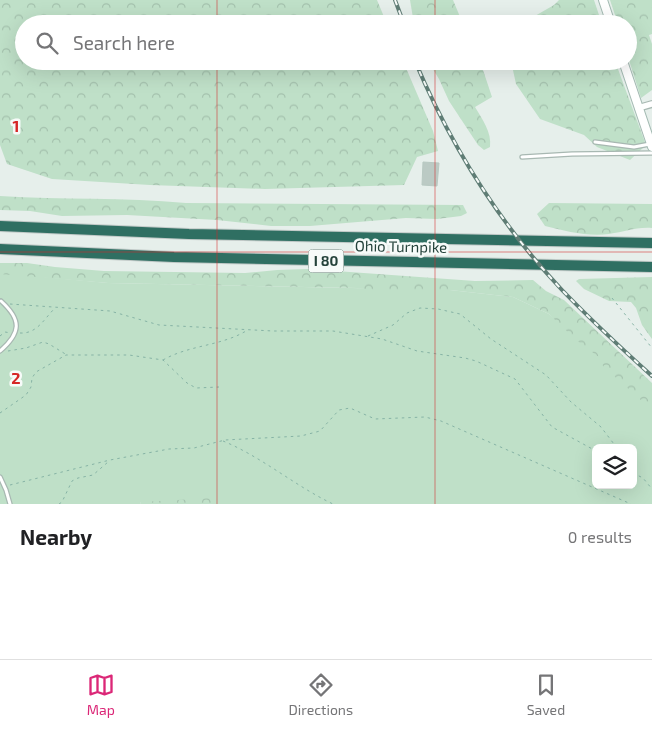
<!DOCTYPE html>
<html lang="en">
<head>
<meta charset="utf-8">
<style>
  body { margin:0; font-family:"Exo 2",sans-serif; background:#f2f2f2; color:#202124 }
  .controls { position:absolute; right:15px; bottom:15px; display:grid; overflow:hidden; border-radius:8px; box-shadow:0 5px 20px #0002 }
  .controls button { width:45px; height:45px; display:grid; place-items:center; padding:0; border:0; border-bottom:1px solid #e0e0e0; background:#fff; color:#202124; font:25px sans-serif }
  .list { margin:0; padding:0; list-style:none }
  h2 { display:flex; justify-content:space-between; align-items:center; height:65px; margin:0; padding:0 20px; font-size:21px }
  h2 small { font-size:16px; font-weight:400; color:#757577 }
  .icon { flex:none; width:28px; height:28px; fill:none; stroke:currentColor; stroke-width:2; stroke-linecap:round; stroke-linejoin:round }
  .map { position:relative; flex:none; width:652px; height:504px; overflow:hidden }
  .search { position:absolute; background:#fff; box-shadow:0 5px 20px #0002; left:15px; right:15px; top:15px; height:55px; display:flex; align-items:center; gap:12px; box-sizing:border-box; padding:0 18px; border-radius:28px; color:#757577; font-size:19px }
  .sheet { height:155px; background:#fff }
  nav { display:flex; justify-content:space-around; align-items:center; box-sizing:border-box; height:70px; border-top:1px solid #e0e0e0; background:#fff; font-size:14px; color:#757577 }
  nav a { display:grid; justify-items:center; gap:2px }
  nav .on { color:#db2777 }
  .map>svg:first-child { display:block }
  .grass { fill:#bfe0c8; fill-rule:evenodd }
  .forest { fill:url(#forest-crowns) }
  .building { fill:#bbcac4; stroke:#b8c9c2 }
  .lines { fill:none; stroke-linecap:round; stroke-linejoin:round }
  .lane-casing { stroke:#a8b8b2; stroke-width:5.5 }
  .street-casing { stroke:#a8b8b2; stroke-width:8 }
  .secondary-casing { stroke:#a4bbb3; stroke-width:10 }
  .highway-casing { stroke:#c2cac8; stroke-width:12 }
  .path { stroke:#86b3a5; stroke-width:1; stroke-dasharray:2.5 4; stroke-linecap:butt }
  .lane { stroke:#fff; stroke-width:3 }
  .street { stroke:#fff; stroke-width:5.5 }
  .secondary { stroke:#fff; stroke-width:8 }
  .highway { stroke:#2f6f62; stroke-width:10 }
  .rail-casing { stroke:#5f7d75; stroke-width:4 }
  .rail { stroke:#f7fbf9; stroke-width:2; stroke-dasharray:5.5; stroke-linecap:butt }
  .grid { fill:none; stroke:#d62828; stroke-width:1; stroke-opacity:0.55 }
  .labels { text-anchor:middle; stroke-width:5; stroke-linejoin:round; paint-order:stroke }
  .shield { fill:#f7fbf9; stroke:#637a73; stroke-width:1 }
  .shield-label { font-size:14px; font-weight:bold; fill:#24423a }
  .street-label { font-size:15px; fill:#24423a; stroke:#f7fbf9 }
  .grid-label { font-size:16px; text-anchor:middle; font-weight:bold; fill:#d62828; stroke:#f7fbf9; stroke-width:5; stroke-linejoin:round; paint-order:stroke }
</style>
</head>
<body>
<div class="map">
<svg width="652" height="504" viewBox="0 0 652 504">
  <defs>
    <pattern id="forest-crowns" width="20" height="18" patternUnits="userSpaceOnUse" patternTransform="scale(1.25)"><rect width="20" height="18" fill="#bfe0c8"/><path d="M2 6a3 3 0 1 1 6 0M12 15a3 3 0 1 1 6 0" fill="none" stroke="#a4c1ad"/></pattern>
  </defs>
  <rect width="100%" height="100%" fill="#e6efeb"/>
  <path class="grass" d="M0 273 108 283 450 290 513 297 549 314 652 399V504H215L141 502 140 504H0ZM596 448H633V485H596Z"/>
  <g class="forest">
    <path d="M0 0H377L387 24H24V61H403L433 131 438 151 417 157 404 185 265 189 150 185 52 179 7 164 0 145Z"/>
    <path d="M410 0H453L463 24H414Z"/>
    <path d="M559 0H594L602 24H521L554 5Z"/>
    <path d="M610 0H652V34L649 35 652 44V90L641 98 628 57V24H618Z"/>
    <path d="M428 61H480L492 97 475 107C482 119 492 132 490 147L484 150 478 145 449 101 439 79Z"/>
    <path d="M511 61H615L646 145 630 160 597 147 584 135 540 119 516 84Z"/>
    <path d="M0 196C62 200 124 197 186 203L463 205 467 213 461 216 437 219 406 218 310 226H271L217 220 127 215 62 216 30 211 0 210Z"/>
    <path d="M549 203 652 204V228C634 227 625 232 609 234 588 237 565 231 545 226L537 214Z"/>
    <path d="M0 263H27L55 267 104 271 245 273 277 270 308 269 475 281 533 280 546 291 564 300 652 383V410L603 366 600 358 575 339 549 314 513 297 450 290 408 294 357 288 108 283 0 274Z"/>
    <path d="M652 277V339L642 325 636 308 631 302 609 301 584 289 576 281 579 279Z"/>
    <path d="M214 498 215 504H140L141 502Z"/>
  </g>
  <path class="building" d="M423 162 439 163 437 186 422 185Z"/>
  <g class="lines">
    <g class="lane-casing">
      <g id="lane">
        <path d="M595 142 634 147 650 144"/>
        <path d="M522 157 572 154 652 153"/>
        <path d="M0 351C21 333 22 320 1 301"/>
        <path d="M0 477 6 490 10 504"/>
      </g>
    </g>
    <g class="street-casing">
      <path id="street" d="M638 108 652 104"/>
    </g>
    <g class="secondary-casing">
      <g id="secondary">
        <path d="M603 0 611 24"/>
        <path d="M623 61 652 147"/>
      </g>
    </g>
    <g class="highway-casing">
      <g id="highway">
        <path d="M0 226 189 234 652 243"/>
        <path d="M0 249 174 257 652 267"/>
      </g>
    </g>
    <g class="path">
      <path d="M612 298 652 348"/>
      <path d="M10 304 110 311 159 325 273 331H333L382 339 417 351 465 358 476 361 515 379 552 427 596 451"/>
      <path d="M20 333C37 334 44 319 55 308"/>
      <path d="M0 336 5 332 11 333"/>
      <path d="M368 336 393 325 407 313 420 308 438 309 460 314 491 339 546 375 571 402 601 427 617 448"/>
      <path d="M8 351 26 348 43 342 49 344 67 355"/>
      <path d="M163 360C189 345 221 346 246 331"/>
      <path d="M0 413 26 395 31 387 32 378 36 372 66 355H129L163 360 187 383 196 388 219 387"/>
      <path d="M223 441C262 457 295 486 333 504"/>
      <path d="M633 473 643 478 652 489"/>
      <path d="M10 485 110 460 169 449 194 448 225 440 301 436 320 431 339 410 350 408 375 419 425 417 441 421 631 504"/>
      <path d="M59 504 62 502 72 481 78 478 93 475 108 462"/>
    </g>
    <use href="#lane" class="lane"/>
    <use href="#street" class="street"/>
    <use href="#secondary" class="secondary"/>
    <use href="#highway" class="highway"/>
    <g class="rail-casing">
      <g id="rail">
        <path d="M395 0 404 24"/>
        <path d="M415 61C450 144 500 224 562 290 591 320 621 348 652 376"/>
      </g>
    </g>
    <use href="#rail" class="rail"/>
  </g>
  <path class="grid" d="M217 0V24M435 0V24M217 61V504M435 61V504M0 252H652"/>
  <g class="labels">
    <rect class="shield" x="308.5" y="249.5" width="35" height="23" rx="4"/>
    <g class="shield-label">
      <text x="326" y="266">I 80</text>
    </g>
    <g class="street-label">
      <text transform="translate(401 247) rotate(1)" y="5">Ohio Turnpike</text>
    </g>
  </g>
  <g class="grid-label">
    <text x="16" y="132">1</text>
    <text x="16" y="384">2</text>
  </g>
</svg>
<div class="controls">
<button><svg class="icon" aria-label="layers" viewBox="0 0 24 24"><path d="M12 4l9 5-9 5-9-5zM3 14l9 5 9-5"/></svg></button>
</div>
<div class="search"><svg class="icon" aria-label="search" viewBox="0 0 24 24"><circle cx="10" cy="10" r="6"/><path d="M15 15l6 6"/></svg>Search here</div>
</div>
<section class="sheet">
<h2>Nearby<small>0 results</small></h2>
<ul class="list">
</ul>
</section>
<nav>
<a class="on"><svg class="icon" aria-label="map" viewBox="0 0 24 24"><path d="M3 6l6-2 6 2 6-2v14l-6 2-6-2-6 2zM9 4v14M15 6v14"/></svg>Map</a>
<a><svg class="icon" aria-label="directions" viewBox="0 0 24 24"><path d="M12 3l9 9-9 9-9-9zM9 14v-3h6M13 9l2 2-2 2"/></svg>Directions</a>
<a><svg class="icon" aria-label="saved" viewBox="0 0 24 24"><path d="M7 4h10v16l-5-4-5 4z"/></svg>Saved</a>
</nav>
</body>
</html>
